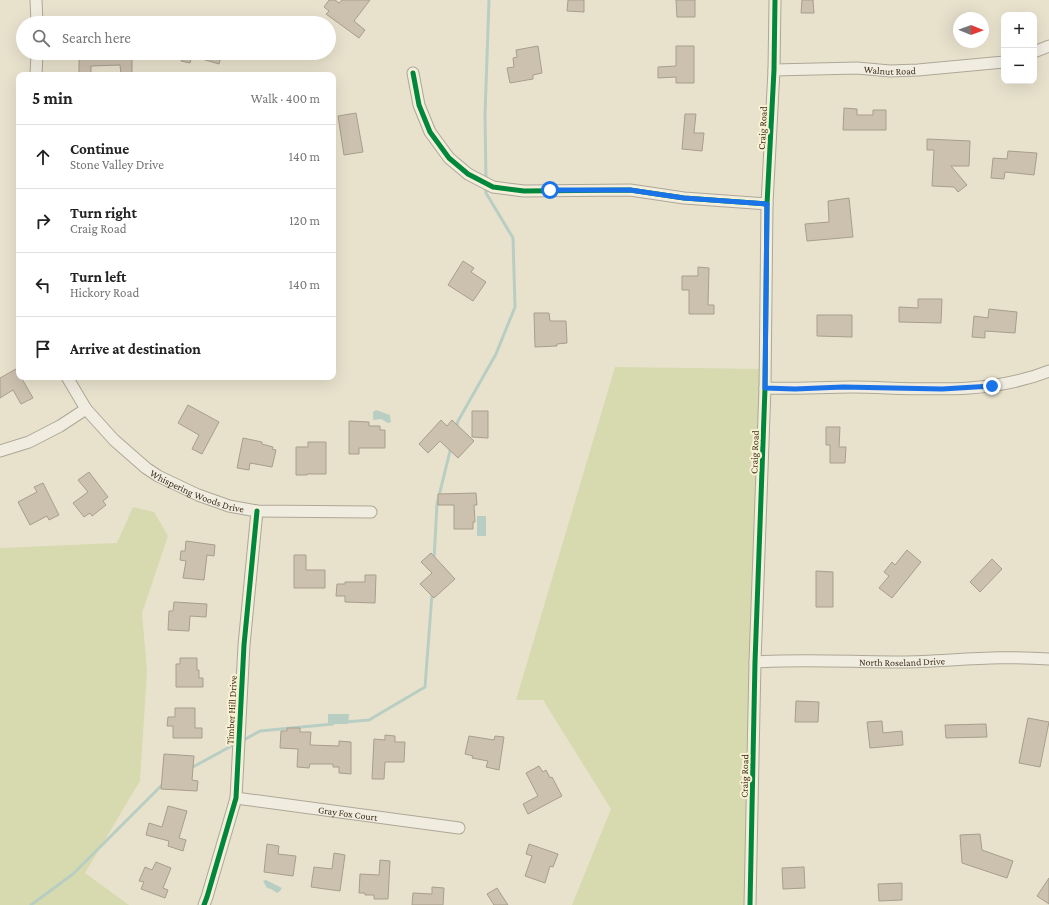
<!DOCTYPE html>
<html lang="en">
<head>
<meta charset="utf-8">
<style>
  body { margin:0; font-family:"Crimson Pro",serif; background:#f2f2f2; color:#222 }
  .controls { position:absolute; right:12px; top:12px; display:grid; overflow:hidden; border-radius:8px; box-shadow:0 4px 16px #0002 }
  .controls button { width:36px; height:36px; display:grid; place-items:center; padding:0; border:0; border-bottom:1px solid #e0e0e0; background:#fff; color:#222; font:20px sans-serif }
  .compass { position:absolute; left:953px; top:12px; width:36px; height:36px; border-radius:50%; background:#fff; box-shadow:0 4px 16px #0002; rotate:91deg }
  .stop { position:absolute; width:12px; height:12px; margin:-9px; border:3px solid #1a73e8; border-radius:50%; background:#fff }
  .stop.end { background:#1a73e8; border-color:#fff; box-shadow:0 1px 4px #0008 }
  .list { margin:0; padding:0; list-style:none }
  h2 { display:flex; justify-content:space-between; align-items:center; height:52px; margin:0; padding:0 16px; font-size:17px }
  h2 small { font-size:13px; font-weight:400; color:#767676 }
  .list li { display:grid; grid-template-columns:26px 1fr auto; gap:12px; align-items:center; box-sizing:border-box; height:64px; padding:0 16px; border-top:1px solid #e0e0e0 }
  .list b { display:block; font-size:15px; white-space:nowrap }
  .list p { margin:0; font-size:13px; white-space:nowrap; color:#767676 }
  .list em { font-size:13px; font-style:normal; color:#767676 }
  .icon { flex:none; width:22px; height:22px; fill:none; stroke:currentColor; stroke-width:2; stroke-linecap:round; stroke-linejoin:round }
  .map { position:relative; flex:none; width:1049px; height:905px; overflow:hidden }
  .search { position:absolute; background:#fff; box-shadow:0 4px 16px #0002; left:16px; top:16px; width:320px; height:44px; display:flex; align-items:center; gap:10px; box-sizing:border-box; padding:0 14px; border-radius:22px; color:#767676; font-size:15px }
  .panel { position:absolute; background:#fff; box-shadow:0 4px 16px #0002; left:16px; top:72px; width:320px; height:308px; border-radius:8px }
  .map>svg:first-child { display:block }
  .green { fill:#d6daae }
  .water { fill:#b9cec2 }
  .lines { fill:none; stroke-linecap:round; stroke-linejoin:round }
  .stream { stroke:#b9cec2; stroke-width:3 }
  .building { fill:#ccc0ae; stroke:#a99d8c }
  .street-casing { stroke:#ada797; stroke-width:13 }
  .street { stroke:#f0ece0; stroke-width:11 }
  .cycleway-casing { stroke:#f9f1d3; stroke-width:8 }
  .cycleway { stroke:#00873e; stroke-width:5 }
  .route { stroke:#1a73e8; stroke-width:5 }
  .labels { text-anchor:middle; stroke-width:4; stroke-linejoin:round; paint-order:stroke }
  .street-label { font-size:10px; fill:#3e2f1d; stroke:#f9f1d3 }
</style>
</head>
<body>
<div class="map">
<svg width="1049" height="905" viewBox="0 0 1049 905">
  <rect width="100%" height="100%" fill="#e8e2cd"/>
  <g class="green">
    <path d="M615 367 765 369 750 905H572L611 809 543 700H516Z"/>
    <path d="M133 507 154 512 168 536 142 613 147 671 140 781 85 873 129 905H0V548L117 543Z"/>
  </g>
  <g class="water">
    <path d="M376 410 390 415 391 422 388 423 381 419 373 420V412Z"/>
    <rect x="477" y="516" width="9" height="20"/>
    <path d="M328 714H349L348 724H328Z"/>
    <path d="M266 880 282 888 280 891 277 893 271 889 267 888 263 881Z"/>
  </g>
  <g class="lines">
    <g class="stream">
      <path d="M486 180 485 115 489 0"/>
      <path d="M456 428 458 421 496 354 515 307 513 238 486 193V185"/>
      <path d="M434 560 437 504 451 447"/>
      <path d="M345 722 369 720 425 687 432 594"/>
      <path d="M242 741 260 731 333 724"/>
      <path d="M191 768 237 743"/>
      <path d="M31 905 73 874 163 784"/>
    </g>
  </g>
  <g class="building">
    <path d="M329 0H335L339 3 342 0H370L354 21 365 30 359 38 326 14 329 11 324 7Z"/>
    <path d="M568 0H584V12L567 11Z"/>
    <path d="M676 0H695V17H677Z"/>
    <path d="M802 0H813L814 13H801Z"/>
    <path d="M538 46 542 73 533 75V79L510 83 507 68 514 67 513 58 517 57 516 50Z"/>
    <path d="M676 46H694V83H676V77L658 78V67L676 66Z"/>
    <path d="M79 53H132V74H121L120 65 91 66V75H79Z"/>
    <path d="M183 53H222L219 64 192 56 190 63 181 61Z"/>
    <path d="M844 108 857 109V115H873V110H886V130H843Z"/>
    <path d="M356 113 363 152 344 155 338 116Z"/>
    <path d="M685 114H696L694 133H704L702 151 682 149Z"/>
    <path d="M927 139 970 141 969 166H951L967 185 958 192 954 187 932 186 934 150H927Z"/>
    <path d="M1008 151 1037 153 1034 175 1005 172 1004 179 991 178 993 158 1007 159Z"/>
    <path d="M849 198 853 237 807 241 805 224 829 222 828 201Z"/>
    <path d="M463 261 474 268 471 272 486 282 473 301 448 285Z"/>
    <path d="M698 267 709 268 708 305H714V314H689V290H682V276H698Z"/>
    <path d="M918 299H942L941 323 899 322V307L918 308Z"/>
    <path d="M989 309 1017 312 1015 333 985 331V338L972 337 974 316 988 318Z"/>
    <path d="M534 313H549L550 321H566L567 343 557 344V346L535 347Z"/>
    <path d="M817 315H852V337L817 336Z"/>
    <path d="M16 369 19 377H21L33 398 21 404 13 390 0 398V378Z"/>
    <path d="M188 405 219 422 202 454 192 449 199 435 178 423Z"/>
    <path d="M472 411H488V438L472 437Z"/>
    <path d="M441 420 447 426 452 420 474 441 458 458 440 441 428 453 419 444Z"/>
    <path d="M349 421 369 422V426H380V430H385V448H359V454H349Z"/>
    <path d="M826 427H840L839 447H846L845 463H830V445H826Z"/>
    <path d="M243 438 262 442V444L273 447 272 449 276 450 272 467 250 463 249 470 237 468Z"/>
    <path d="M308 442H326V474H307V475H296V447H308Z"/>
    <path d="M89 472 108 497 103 501 106 505 92 516 90 513 84 517 73 503 88 492 78 480Z"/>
    <path d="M43 483 59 515 49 520 47 516 30 525 18 502 37 492 34 487Z"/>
    <path d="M476 493 477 505H474L475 522H473V529H454V505H438V494Z"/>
    <path d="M186 541 215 545 214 556 207 555 204 580 183 578 186 561 180 560 181 551H185Z"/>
    <path d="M907 550 921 562 892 598 879 588 889 576 884 572 892 562 895 565Z"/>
    <path d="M431 553 455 579 434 598 420 584 432 573 421 562Z"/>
    <path d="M294 555H306V570H325V588H294Z"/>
    <path d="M992 559 1002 569 980 592 970 582Z"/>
    <path d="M816 571 833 572V607H816Z"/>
    <path d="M365 575H376L375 603 345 602V596H336L337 584H345V582H365Z"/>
    <path d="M174 602 207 604 206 617 190 616 189 631 168 630 169 611H173Z"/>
    <path d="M180 658H197V670H199V678H203V687H176V664H180Z"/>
    <path d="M796 701 819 702 818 722H795Z"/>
    <path d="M175 708H195V728H202V738H173V726H167L168 717H175Z"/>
    <path d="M1028 718 1049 722 1040 767 1019 763Z"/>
    <path d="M882 721 883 733 902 731 903 745 870 748 867 722Z"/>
    <path d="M986 724 987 737 946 738 945 725Z"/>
    <path d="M287 728H300V732H311L310 745 339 746V741L351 742V774L339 773V767H333V764H310L309 768 297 767 298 749 280 748 281 731H287Z"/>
    <path d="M385 735 395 736V742H405L404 762H385L384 779H372L374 739 385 740Z"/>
    <path d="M469 736 494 740 495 736 504 737 499 770 486 767 488 761 472 758 473 756 465 754Z"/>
    <path d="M164 754 194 756 192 780 198 781 197 791 161 789Z"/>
    <path d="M539 766 543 772 546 770 550 778 552 777 562 796 528 814 523 804 538 796 526 773Z"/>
    <path d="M168 806 187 811 179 838 186 840 183 851 168 846 169 841 146 835 149 823 162 827Z"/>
    <path d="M980 834 982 850 1013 861 1007 878 962 863 960 835Z"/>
    <path d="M267 844 279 846 278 854 296 856 293 876 264 872Z"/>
    <path d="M529 844 558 854 553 867 550 866 545 883 525 876 532 856 526 854Z"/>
    <path d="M334 853 345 855 340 891 311 887 314 867 332 869Z"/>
    <path d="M380 860 390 861 388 899H374V895H365V893H359L360 874 379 875Z"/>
    <path d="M156 862 171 868 163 888 168 890 165 898 141 889 144 882 139 881 145 867 152 870Z"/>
    <path d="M804 867 805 888 783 889 782 868Z"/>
    <path d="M1049 878V904L1037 896Z"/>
    <path d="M902 883V900L879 901 878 884Z"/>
    <path d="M432 887 444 888 443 905H412L413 893 432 894Z"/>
    <path d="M497 888 508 905H494L487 894Z"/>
  </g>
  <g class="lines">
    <g class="street-casing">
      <g id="street">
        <path d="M36 0 37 23"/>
        <path d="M1034 52 1049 46"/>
        <path id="s1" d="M774 70 857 68 890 71 918 70 1004 62"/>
        <path d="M413 73 419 105 430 132 449 158 468 174 493 187 524 191 630 190 684 198 767 204"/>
        <path d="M36 75 37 53"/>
        <path id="s2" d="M67 377 86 409 114 440 146 468 158 476 198 495 229 506 257 511 371 512"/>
        <path d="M765 388C795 389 824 387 853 387 918 388 987 396 1049 371"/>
        <path d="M0 451 29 442 60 426 86 409"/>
        <path id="s3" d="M755 662C804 659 853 662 902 662 951 661 1000 655 1049 659"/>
        <path id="s4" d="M236 798 459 828"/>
        <path d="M204 905 207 897 236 798 244 645 257 511"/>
        <path d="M750 905 755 662 765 388 767 204 774 70 775 0"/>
      </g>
    </g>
    <use href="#street" class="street"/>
    <g class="cycleway-casing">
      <g id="cycleway">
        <path d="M413 73 419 105 430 132 449 158 468 174 493 187 524 191 630 190 684 198 767 204"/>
        <path d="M204 905 207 897 236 798 244 645 257 511"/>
        <path d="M750 905 755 662 765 388 767 204 774 70 775 0"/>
      </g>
    </g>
    <use href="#cycleway" class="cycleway"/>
  </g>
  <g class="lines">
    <path class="route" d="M550 190H630L684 198 767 204 765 388 795 389 843 387 942 389 992 386"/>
  </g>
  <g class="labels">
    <g class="street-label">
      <text dy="4" stroke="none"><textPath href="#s1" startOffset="116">Walnut Road</textPath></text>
      <text transform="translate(762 128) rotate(-87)" y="4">Craig Road</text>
      <text transform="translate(754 452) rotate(-88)" y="4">Craig Road</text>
      <text dy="4" stroke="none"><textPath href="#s2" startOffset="178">Whispering Woods Drive</textPath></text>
      <text dy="4" stroke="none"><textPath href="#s3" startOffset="147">North Roseland Drive</textPath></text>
      <text transform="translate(231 710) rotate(-87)" y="4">Timber Hill Drive</text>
      <text transform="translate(744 776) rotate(-89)" y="4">Craig Road</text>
      <text dy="4" stroke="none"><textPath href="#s4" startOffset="113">Gray Fox Court</textPath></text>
    </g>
  </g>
</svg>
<div class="controls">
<button>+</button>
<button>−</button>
</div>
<svg class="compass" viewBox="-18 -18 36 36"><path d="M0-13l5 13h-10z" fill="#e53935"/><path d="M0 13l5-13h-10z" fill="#767676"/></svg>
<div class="stop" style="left:550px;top:190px"></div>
<div class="stop end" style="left:992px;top:386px"></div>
<div class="search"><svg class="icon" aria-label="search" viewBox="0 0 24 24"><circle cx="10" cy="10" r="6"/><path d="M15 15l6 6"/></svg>Search here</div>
<section class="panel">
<h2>5 min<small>Walk · 400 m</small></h2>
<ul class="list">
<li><svg class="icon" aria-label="ahead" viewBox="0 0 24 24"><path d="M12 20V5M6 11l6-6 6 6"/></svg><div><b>Continue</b><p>Stone Valley Drive</p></div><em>140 m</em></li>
<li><svg class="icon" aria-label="right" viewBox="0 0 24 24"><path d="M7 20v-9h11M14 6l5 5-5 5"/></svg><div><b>Turn right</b><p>Craig Road</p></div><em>120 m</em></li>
<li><svg class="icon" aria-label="left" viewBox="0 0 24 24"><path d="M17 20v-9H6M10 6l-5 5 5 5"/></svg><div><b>Turn left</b><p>Hickory Road</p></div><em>140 m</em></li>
<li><svg class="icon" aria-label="arrive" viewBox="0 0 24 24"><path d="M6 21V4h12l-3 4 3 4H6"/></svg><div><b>Arrive at destination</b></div></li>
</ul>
</section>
</div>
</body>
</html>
